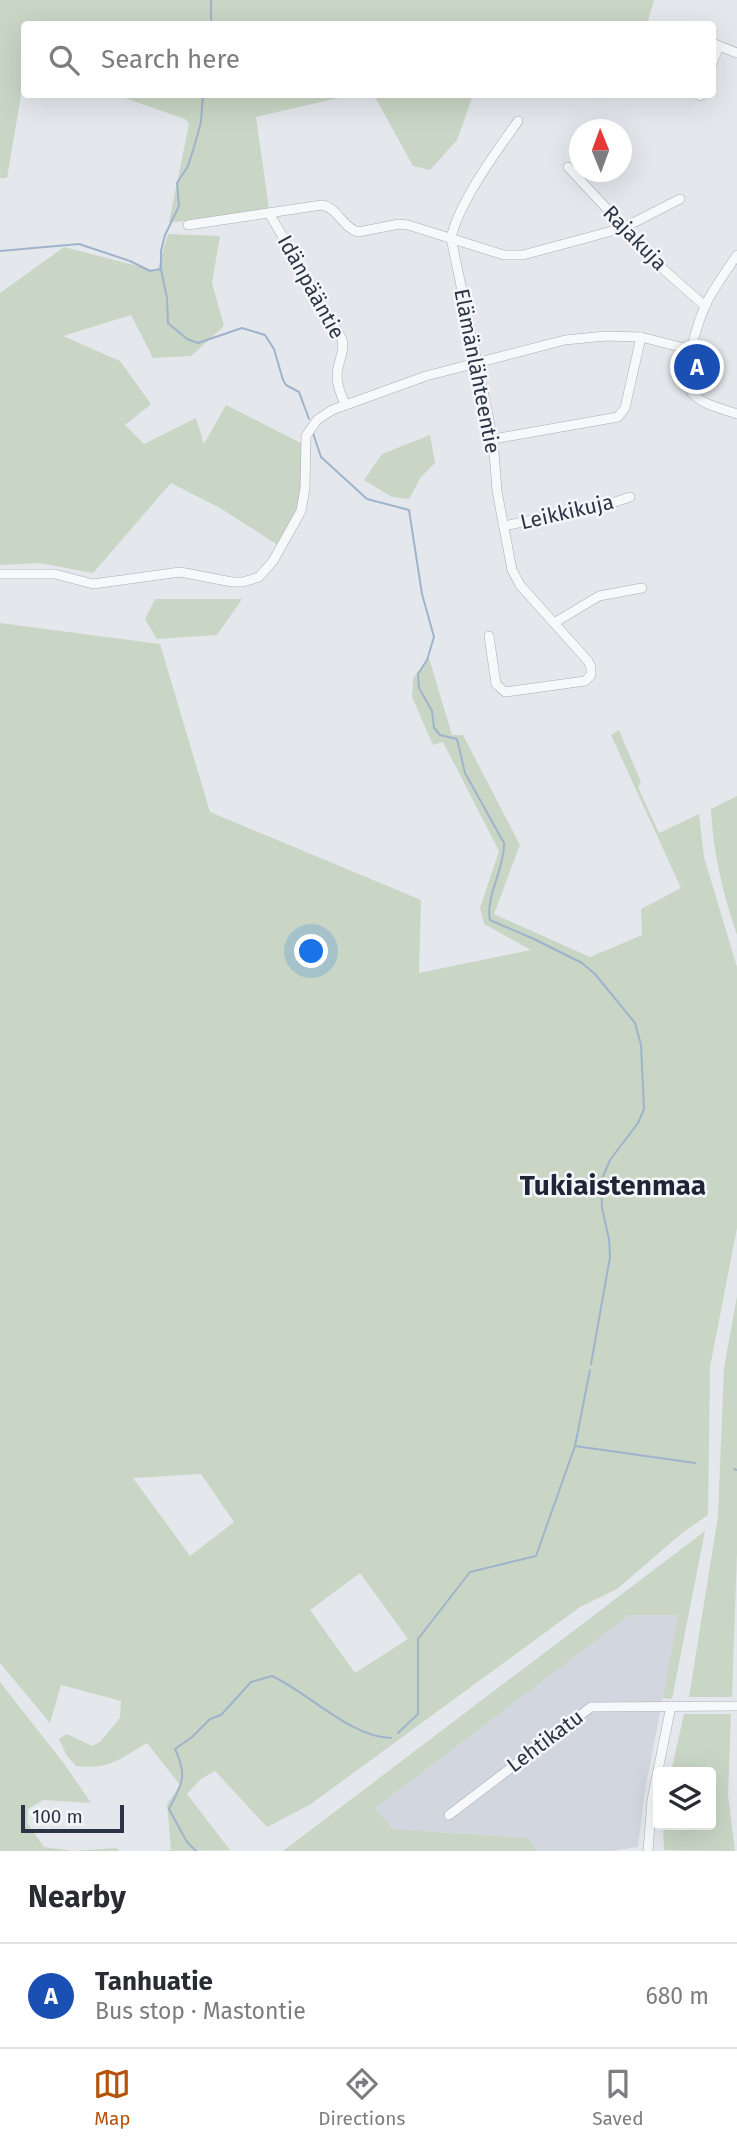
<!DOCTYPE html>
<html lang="en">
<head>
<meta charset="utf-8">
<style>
  body { margin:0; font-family:"Fira Sans",sans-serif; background:#f7f7f7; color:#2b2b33 }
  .controls { position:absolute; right:21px; bottom:21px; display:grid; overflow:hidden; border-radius:7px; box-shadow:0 7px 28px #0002 }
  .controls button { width:63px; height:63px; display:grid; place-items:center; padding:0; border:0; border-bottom:2px solid #e1e1e2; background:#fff; color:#2b2b33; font:35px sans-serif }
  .compass { position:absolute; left:569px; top:119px; width:63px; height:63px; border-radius:50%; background:#fff; box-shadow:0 7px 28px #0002; rotate:359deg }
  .scale { position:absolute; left:21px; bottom:18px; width:103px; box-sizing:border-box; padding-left:7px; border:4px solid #2b3445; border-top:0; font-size:19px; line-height:24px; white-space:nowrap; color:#2b3445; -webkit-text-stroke:5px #f4f6f9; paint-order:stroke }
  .you { position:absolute; left:312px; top:952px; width:24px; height:24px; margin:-18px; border:5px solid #fff; border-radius:50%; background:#1a73e8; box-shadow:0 0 0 10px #1a73e833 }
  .badge { display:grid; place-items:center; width:46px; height:46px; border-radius:50%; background:#b45309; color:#fff; font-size:23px; font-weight:700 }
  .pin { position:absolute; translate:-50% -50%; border:4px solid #fff; box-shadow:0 2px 7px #0006 }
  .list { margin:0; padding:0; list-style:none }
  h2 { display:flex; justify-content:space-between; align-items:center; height:91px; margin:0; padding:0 28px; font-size:30px }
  h2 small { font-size:23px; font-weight:400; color:#7c7c81 }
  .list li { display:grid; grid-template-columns:46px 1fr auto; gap:21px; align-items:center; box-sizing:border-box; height:105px; padding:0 28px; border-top:2px solid #e1e1e2 }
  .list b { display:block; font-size:26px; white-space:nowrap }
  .list p { margin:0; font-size:23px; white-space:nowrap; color:#7c7c81 }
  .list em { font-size:23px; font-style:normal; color:#7c7c81 }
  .icon { flex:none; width:38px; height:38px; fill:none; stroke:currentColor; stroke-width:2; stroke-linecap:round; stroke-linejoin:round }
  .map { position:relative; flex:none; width:737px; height:1851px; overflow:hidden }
  .search { position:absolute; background:#fff; box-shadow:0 7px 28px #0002; left:21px; right:21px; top:21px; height:77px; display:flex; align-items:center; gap:18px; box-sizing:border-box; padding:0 24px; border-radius:7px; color:#7c7c81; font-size:26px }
  .sheet { height:196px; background:#fff }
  nav { display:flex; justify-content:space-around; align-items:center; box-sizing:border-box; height:98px; border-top:2px solid #e1e1e2; background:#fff; font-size:19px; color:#7c7c81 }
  nav a { display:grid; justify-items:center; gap:4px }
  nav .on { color:#b45309 }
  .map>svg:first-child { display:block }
  .built { fill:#d2d6de }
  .green { fill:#c9d6c5; fill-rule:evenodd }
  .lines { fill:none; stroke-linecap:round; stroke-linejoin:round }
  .stream { stroke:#9fb4cc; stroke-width:2 }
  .minor-casing { stroke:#a9aeb7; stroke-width:10 }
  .minor { stroke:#f7f8fa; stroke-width:9 }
  .labels { text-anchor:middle; stroke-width:5; stroke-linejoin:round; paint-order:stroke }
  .street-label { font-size:21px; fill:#2b3445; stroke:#f4f6f9 }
  .district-label { font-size:28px; font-weight:bold; fill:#1d2536; stroke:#f4f6f9 }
</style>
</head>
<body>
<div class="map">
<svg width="737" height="1851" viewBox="0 0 737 1851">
  <rect width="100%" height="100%" fill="#e4e7ec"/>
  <path class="built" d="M629 1614 679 1615 645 1790 638 1847 611 1851H537L529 1838 391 1829 375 1808Z"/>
  <g class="green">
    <path d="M0 0H654L647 24H24V78L7 178H0Z"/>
    <path d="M116 95H351L256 117 269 209 189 221 169 222 189 124 185 119Z"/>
    <path d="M374 95H473L457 140 430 170 413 166Z"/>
    <path d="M168 234 220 236 212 283 224 326 191 356 153 358 131 315 63 336 120 361 151 404 125 425 144 444 196 418 204 444 226 405 305 445 301 511 281 547 220 508 171 483 93 573 39 563 0 565V293L64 247 157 271Z"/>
    <path d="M430 435 435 463 421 477 409 499 392 497 364 480 382 454Z"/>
    <path d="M155 599H242L217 635 157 639 145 619Z"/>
    <path d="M0 623 160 644 210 812 421 900 419 973 531 950 484 924 480 908 499 851 443 742 433 745 412 697 413 678 429 658 452 735H463L520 845 494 914 590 957 642 935 641 909 681 888 611 735 619 730 641 782 638 787 659 833 699 814 704 857 737 967V1228L710 1367 708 1515 682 1533 617 1589 580 1607 311 1804 267 1827 215 1771 201 1779 187 1794 230 1850 161 1851 171 1850 167 1804 180 1785 147 1743C117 1760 113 1769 76 1766L67 1756 59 1739 67 1734 92 1746 100 1742 120 1718 121 1701 61 1685 50 1723 0 1663ZM201 1474 234 1522 190 1556 133 1478ZM360 1573 408 1639 355 1673 310 1610Z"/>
    <path d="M737 796V935C723 894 713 853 711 809Z"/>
    <path d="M737 1296V1553L732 1697H689L718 1516 724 1368Z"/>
    <path d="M705 1531 672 1699 663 1698 678 1615H629L375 1808 392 1829 529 1838 537 1851H283Z"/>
    <path d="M0 1682 65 1765 91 1803 43 1800 28 1809 27 1823 44 1847 73 1851 117 1848 119 1851H0Z"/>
    <path d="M684 1714H731L728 1795 735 1851 664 1850 663 1825H711V1772H671Z"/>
  </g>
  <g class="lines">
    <g class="stream">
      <path d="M211 24V0"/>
      <path d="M203 94 201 122 195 144 188 166 177 183 179 206 165 235 161 251V269L167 298 168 323 187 339 198 343 242 328 265 335 274 349 283 380 286 385 299 392 309 419"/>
      <path d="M0 251 79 244 130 261 150 271 161 269"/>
      <path d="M313 433 321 457 367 499 409 510 422 594 434 637 427 660 418 674 419 688 432 711 434 728 440 735 457 739 465 773 504 843C505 868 485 897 490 920L534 939 582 963 595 974 635 1023 641 1045 644 1109 638 1123 610 1160 601 1181 602 1208 609 1239 610 1257 591 1364"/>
      <path d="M575 1446 695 1463"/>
      <path d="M734 1469 737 1470"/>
      <path d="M398 1733 418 1714V1639L470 1572 536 1556 575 1446 590 1370"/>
      <path d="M196 1851 187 1842 169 1809C182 1784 188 1777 175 1749L192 1737 210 1719 221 1715 251 1682 272 1676C309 1693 350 1737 391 1738"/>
    </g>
    <g class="minor-casing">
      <g id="minor">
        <path d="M712 43 737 53"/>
        <path d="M712 64 719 46"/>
        <path d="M700 96 701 94"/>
        <path d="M568 167 664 270 705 306"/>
        <path d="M269 213 342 339C345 350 340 357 338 368 335 382 340 392 345 404"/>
        <path d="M188 225 322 205C338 208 342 227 358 232L399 224 408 225 504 255H523L623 228 680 199"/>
        <path d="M737 255C727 270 716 285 708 300 699 318 678 379 693 394 703 405 723 409 737 414"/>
        <path d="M493 439 618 417 625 408 641 337"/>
        <path d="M504 526 609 504 630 497"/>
        <path d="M0 574H55L93 584 180 572 232 582H243L259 577 273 561 301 511 305 488 306 436 317 420 332 410 426 376 565 340 606 336 641 337 692 350"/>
        <path d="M554 623 599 596 642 588"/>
        <path d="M489 636 496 684 505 692 585 681 591 675V667L588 661 520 585 512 570 497 491 493 439 451 238C459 202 496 152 518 121"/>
        <path d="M449 1815 591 1707 737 1706"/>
        <path d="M648 1851 652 1800 671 1706"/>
      </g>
    </g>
    <use href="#minor" class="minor"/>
  </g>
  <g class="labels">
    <g class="street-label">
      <text transform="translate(635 238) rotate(46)" y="7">Rajakuja</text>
      <text transform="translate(311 287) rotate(61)" y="7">Idänpääntie</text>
      <text transform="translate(477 371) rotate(79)" y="7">Elämänlähteentie</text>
      <text transform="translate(567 512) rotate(-13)" y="7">Leikkikuja</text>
      <text transform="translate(545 1741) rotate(-37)" y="7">Lehtikatu</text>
    </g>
    <g class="district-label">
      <text x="613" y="1195">Tukiaistenmaa</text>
    </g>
  </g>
</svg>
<div class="controls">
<button><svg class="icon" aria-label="layers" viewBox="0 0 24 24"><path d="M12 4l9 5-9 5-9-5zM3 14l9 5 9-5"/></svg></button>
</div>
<svg class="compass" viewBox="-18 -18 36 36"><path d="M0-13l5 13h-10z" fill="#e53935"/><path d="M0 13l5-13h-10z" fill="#7c7c81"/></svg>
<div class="scale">100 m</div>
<div class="you"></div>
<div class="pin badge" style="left:697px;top:367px;background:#1a4fb4">A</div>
<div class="search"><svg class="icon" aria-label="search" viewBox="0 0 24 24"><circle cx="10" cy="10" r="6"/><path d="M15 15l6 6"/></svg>Search here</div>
</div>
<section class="sheet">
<h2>Nearby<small></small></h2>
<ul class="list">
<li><span class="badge" style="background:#1a4fb4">A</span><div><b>Tanhuatie</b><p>Bus stop · Mastontie</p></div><em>680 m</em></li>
</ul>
</section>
<nav>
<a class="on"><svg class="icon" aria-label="map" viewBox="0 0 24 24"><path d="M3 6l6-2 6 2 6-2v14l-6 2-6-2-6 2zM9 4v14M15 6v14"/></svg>Map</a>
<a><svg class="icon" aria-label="directions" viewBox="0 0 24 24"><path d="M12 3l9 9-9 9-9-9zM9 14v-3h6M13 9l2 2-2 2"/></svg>Directions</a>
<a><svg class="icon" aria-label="saved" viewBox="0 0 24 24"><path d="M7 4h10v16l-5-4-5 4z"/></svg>Saved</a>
</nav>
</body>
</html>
